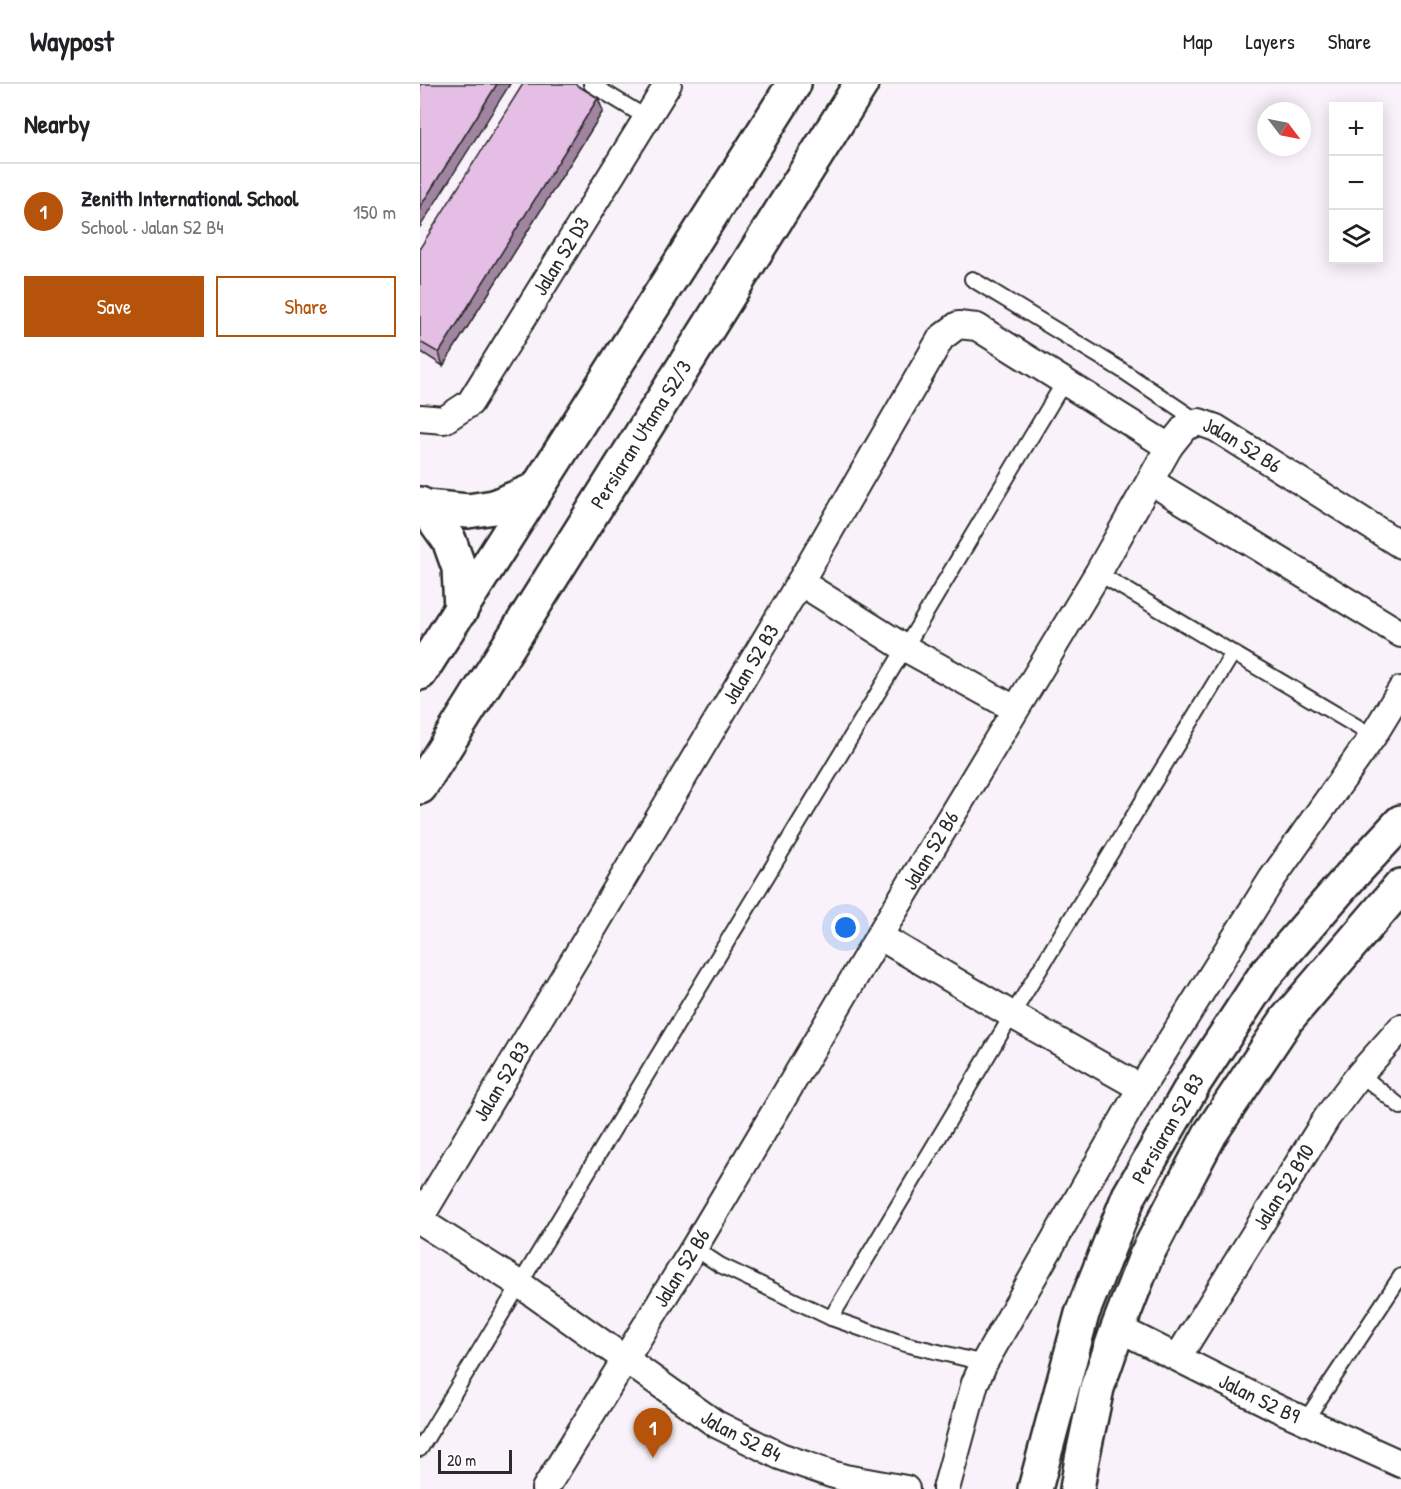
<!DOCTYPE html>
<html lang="en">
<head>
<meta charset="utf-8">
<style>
  body { margin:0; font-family:"Patrick Hand",sans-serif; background:#f6f6f6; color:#202124 }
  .controls { position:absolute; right:18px; top:18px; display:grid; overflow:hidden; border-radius:0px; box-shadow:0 3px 15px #0003 }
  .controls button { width:54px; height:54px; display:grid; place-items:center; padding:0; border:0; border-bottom:2px solid #e0e0e0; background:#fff; color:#202124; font:30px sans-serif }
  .compass { position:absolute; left:837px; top:18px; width:54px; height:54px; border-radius:50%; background:#fff; box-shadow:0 3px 15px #0003; rotate:122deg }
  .scale { position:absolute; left:18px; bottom:15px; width:74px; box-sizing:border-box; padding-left:6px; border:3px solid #2b2b2b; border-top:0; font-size:16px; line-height:21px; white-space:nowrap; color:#2b2b2b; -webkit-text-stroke:4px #fff; paint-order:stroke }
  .you { position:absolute; left:426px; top:844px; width:21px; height:21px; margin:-15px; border:4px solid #fff; border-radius:50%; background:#1a73e8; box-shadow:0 0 0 9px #1a73e833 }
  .badge { display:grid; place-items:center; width:39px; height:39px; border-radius:50%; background:#b45309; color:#fff; font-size:20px; font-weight:700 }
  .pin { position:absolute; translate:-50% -50px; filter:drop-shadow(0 2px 3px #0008) }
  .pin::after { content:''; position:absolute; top:32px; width:21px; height:18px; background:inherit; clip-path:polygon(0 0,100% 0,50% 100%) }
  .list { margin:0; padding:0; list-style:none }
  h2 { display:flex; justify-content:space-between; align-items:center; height:78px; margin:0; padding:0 24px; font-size:26px }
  h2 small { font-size:20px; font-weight:400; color:#757577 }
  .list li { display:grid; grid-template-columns:39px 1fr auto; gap:18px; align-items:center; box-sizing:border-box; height:96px; padding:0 24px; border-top:2px solid #e0e0e0 }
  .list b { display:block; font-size:22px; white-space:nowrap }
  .list p { margin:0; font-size:20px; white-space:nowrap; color:#757577 }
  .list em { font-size:20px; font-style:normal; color:#757577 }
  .actions { display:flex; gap:12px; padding:18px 24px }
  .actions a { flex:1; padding:14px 0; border:2px solid #b45309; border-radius:0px; text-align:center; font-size:21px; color:#b45309 }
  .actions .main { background:#b45309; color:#fff }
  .icon { flex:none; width:33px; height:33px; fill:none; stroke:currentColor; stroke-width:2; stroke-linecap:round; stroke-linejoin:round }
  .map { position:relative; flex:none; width:981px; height:1405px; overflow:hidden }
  header { display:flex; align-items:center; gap:36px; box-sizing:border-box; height:84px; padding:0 30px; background:#fff; border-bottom:2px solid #e0e0e0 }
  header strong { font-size:28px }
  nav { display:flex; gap:33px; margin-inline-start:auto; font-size:21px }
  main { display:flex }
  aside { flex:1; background:#fff }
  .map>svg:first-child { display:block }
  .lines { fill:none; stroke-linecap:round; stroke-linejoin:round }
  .service-casing { stroke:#2b2b2b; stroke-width:18 }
  .minor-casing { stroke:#2b2b2b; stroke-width:30 }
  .tertiary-casing { stroke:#2b2b2b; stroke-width:38 }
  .secondary-casing { stroke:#2b2b2b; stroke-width:38 }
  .service { stroke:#fff; stroke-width:14 }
  .minor { stroke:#fff; stroke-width:26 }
  .tertiary { stroke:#fff; stroke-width:33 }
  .secondary { stroke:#fff; stroke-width:33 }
  .wall { fill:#c5a3c6; stroke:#2b2b2b; stroke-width:1.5 }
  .shaded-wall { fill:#a085a1; stroke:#2b2b2b; stroke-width:1.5 }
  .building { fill:#e5bee6; stroke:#2b2b2b; stroke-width:1.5 }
  .labels { text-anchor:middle; stroke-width:4.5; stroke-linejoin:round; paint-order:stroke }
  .street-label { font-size:21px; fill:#2b2b2b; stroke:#fff }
</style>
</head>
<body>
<header>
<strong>Waypost</strong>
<nav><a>Map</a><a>Layers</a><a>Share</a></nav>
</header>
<main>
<aside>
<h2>Nearby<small></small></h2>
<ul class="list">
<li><span class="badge">1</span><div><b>Zenith International School</b><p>School · Jalan S2 B4</p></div><em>150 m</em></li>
</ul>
<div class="actions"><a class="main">Save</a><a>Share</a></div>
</aside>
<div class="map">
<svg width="981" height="1405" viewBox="0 0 981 1405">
  <rect width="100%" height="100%" fill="#faf2fa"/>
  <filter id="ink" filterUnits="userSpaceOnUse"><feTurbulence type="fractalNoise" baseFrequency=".0167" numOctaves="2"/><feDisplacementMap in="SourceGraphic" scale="12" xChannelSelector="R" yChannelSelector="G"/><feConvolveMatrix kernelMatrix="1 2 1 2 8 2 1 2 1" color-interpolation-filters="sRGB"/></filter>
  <g filter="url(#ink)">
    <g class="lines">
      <g class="service-casing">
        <g id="service">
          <path d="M171 0 227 34"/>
          <path d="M552 195 700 285 779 338"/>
          <path d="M678 489 953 652"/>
          <path d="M940 990 981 1023"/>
          <path d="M274 1164 300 1181 411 1234 485 1260 564 1279"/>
          <path d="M411 1234 592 931 813 569"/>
          <path d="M885 1337 981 1192"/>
          <path d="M0 1365 485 564 644 298"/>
        </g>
      </g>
      <g class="minor-casing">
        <g id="minor">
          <path id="s1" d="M0 334 24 336 50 319 248 0"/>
          <path d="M730 397 981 550"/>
          <path d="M380 498 485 564 595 625"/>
          <path d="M459 852 592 931 721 1004"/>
          <path id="s2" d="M0 1134 380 498 521 254 538 241 557 243 749 363"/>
          <path id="s3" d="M0 1137 101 1201 296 1340 360 1372 411 1390 425 1394 486 1405"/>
          <path id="s4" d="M698 1244 857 1324 981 1380"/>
          <path id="s5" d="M758 1273 908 1032 940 990 981 944"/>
          <path id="s6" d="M125 1405 274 1164 459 852 678 489 749 363 765 343 779 338 796 344 981 461"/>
          <path d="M526 1405 555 1299 564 1279 721 1004 852 795 953 652 981 606"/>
        </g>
      </g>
      <g class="tertiary-casing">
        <g id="tertiary">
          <path d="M0 420 5 423 29 456 39 484 41 526"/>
          <path d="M5 423 48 427 74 423 117 405"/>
          <path id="s7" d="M615 1405 662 1230 709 1112 774 999 845 891 929 794 981 738"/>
          <path d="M657 1405 662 1375 677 1304 698 1244 726 1172 790 1050 867 935 981 802"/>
        </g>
      </g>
      <g class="secondary-casing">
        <g id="secondary">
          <path d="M0 589 374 0"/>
          <path id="s8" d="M0 703 441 0"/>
        </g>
      </g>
      <use href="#service" class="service"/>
      <use href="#minor" class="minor"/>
      <use href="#tertiary" class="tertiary"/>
      <use href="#secondary" class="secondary"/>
    </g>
    <path class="wall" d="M183 27 23 282 0 267V164Z"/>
    <g class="shaded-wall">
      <path d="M77 0H90L0 143V123Z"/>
      <path d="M178 14 183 27 23 282 19 269Z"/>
    </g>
    <g class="building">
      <path d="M0 0H77L0 123Z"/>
      <path d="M103 0H155L178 14 19 269 0 258V164Z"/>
    </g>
  </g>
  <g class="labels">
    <g class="street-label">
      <text dy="7" stroke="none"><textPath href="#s1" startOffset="228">Jalan S2 D3</textPath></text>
      <text dy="7" stroke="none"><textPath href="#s8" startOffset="416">Persiaran Utama S2/3</textPath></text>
      <text dy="7" stroke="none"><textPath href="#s6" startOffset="1304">Jalan S2 B6</textPath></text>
      <text dy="7" stroke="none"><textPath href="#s2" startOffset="645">Jalan S2 B3</textPath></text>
      <text dy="7" stroke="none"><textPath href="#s6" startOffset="746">Jalan S2 B6</textPath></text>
      <text dy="7" stroke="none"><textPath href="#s2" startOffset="159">Jalan S2 B3</textPath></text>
      <text dy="7" stroke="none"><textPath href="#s7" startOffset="386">Persiaran S2 B3</textPath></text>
      <text dy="7" stroke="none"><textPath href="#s5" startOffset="200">Jalan S2 B10</textPath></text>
      <text dy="7" stroke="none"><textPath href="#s6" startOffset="260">Jalan S2 B6</textPath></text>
      <text dy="7" stroke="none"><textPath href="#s4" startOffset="158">Jalan S2 B9</textPath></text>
      <text dy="7" stroke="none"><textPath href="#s3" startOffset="387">Jalan S2 B4</textPath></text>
    </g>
  </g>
</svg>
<div class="controls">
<button>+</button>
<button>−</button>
<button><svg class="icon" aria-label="layers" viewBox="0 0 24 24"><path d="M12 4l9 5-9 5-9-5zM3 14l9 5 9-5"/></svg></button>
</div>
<svg class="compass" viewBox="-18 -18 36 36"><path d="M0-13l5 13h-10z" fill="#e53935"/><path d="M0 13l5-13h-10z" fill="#757577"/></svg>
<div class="scale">20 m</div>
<div class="you"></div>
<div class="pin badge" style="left:233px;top:1374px">1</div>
</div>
</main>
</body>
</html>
